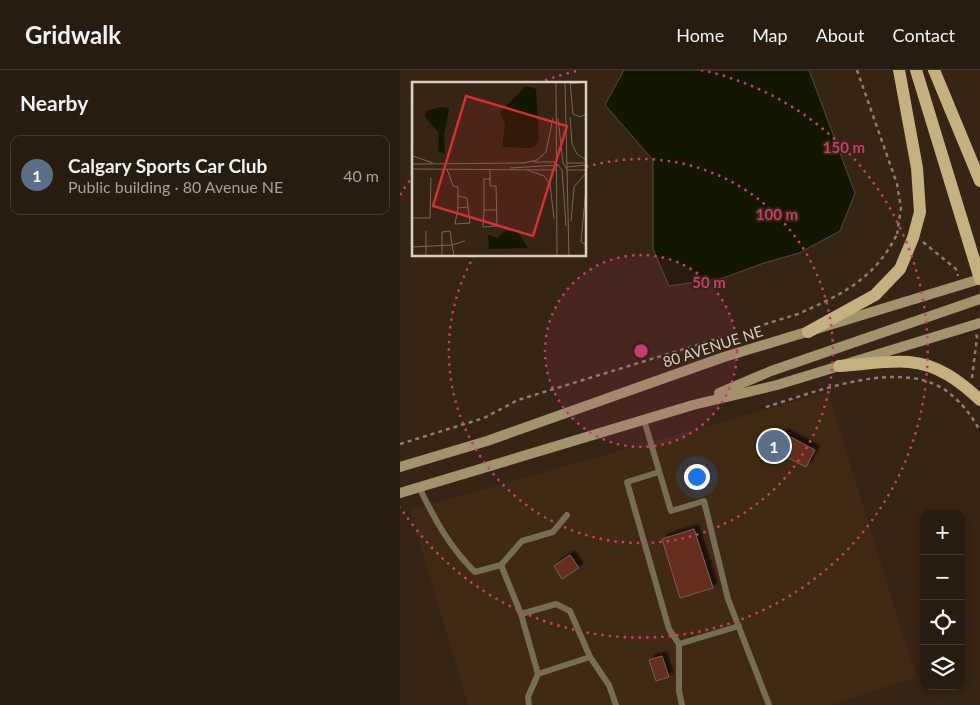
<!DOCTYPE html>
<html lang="en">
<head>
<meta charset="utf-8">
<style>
  body { margin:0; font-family:Lato,sans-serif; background:#34281d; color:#f1f3f6 }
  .controls { position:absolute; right:15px; bottom:15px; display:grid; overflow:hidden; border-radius:10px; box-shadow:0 2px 8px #0003 }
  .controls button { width:45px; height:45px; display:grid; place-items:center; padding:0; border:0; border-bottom:1px solid #44392f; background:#281b0f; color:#f1f3f6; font:25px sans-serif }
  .you { position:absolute; left:296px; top:406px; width:18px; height:18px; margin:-12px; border:4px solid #fff; border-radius:50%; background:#1a73e8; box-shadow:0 0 0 8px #1a73e833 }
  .badge { display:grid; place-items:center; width:32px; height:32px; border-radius:50%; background:#baaaf6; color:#fff; font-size:16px; font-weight:700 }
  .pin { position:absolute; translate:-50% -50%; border:2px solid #fff; box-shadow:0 1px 5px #0006 }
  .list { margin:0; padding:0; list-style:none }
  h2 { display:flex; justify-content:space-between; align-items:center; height:65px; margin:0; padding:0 20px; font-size:21px }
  h2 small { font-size:16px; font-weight:400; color:#a5a19e }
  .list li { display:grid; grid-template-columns:32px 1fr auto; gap:15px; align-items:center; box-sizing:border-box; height:80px; margin:0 10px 10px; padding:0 10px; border:1px solid #44392f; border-radius:10px }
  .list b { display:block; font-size:19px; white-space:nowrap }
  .list p { margin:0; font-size:16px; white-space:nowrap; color:#a5a19e }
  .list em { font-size:16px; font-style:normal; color:#a5a19e }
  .icon { flex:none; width:28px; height:28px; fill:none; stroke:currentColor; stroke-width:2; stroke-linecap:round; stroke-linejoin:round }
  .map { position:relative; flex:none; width:580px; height:635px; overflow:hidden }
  header { display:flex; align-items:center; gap:30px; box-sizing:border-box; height:70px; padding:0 25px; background:#281b0f; border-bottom:1px solid #44392f }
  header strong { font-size:24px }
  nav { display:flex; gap:28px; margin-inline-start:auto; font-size:18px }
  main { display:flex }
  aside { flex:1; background:#281b0f }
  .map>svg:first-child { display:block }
  .built { fill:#402a14 }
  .water { fill:#141700; stroke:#504e3b }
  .building { fill:#652f1f; stroke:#775c53; filter:url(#shadow) }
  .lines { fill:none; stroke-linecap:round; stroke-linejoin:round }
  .path { stroke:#8c7d70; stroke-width:2.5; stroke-dasharray:4 4; stroke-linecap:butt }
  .lane { stroke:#766d55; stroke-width:6 }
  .secondary { stroke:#a2936d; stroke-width:10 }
  .primary { stroke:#c4b17f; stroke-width:12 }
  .ring { fill:none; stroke:#c73d70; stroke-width:2.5; stroke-dasharray:2.5 5 }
  .labels { text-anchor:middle; stroke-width:4; stroke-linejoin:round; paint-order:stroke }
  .street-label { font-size:15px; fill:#dbcfc5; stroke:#362414 }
  .inset-road { fill:none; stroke:#78685b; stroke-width:1 }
  .view { fill:#d63030; fill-opacity:0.15; stroke:#d63030; stroke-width:2.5 }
  .inset-edge { fill:none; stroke:#dbcfc5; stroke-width:2.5 }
  .centre { fill:#c73d70; stroke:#362414; stroke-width:2.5 }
  .ring-label { font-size:15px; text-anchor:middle; font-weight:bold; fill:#c73d70; stroke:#362414; stroke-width:4; stroke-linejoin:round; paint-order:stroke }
</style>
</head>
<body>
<header>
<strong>Gridwalk</strong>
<nav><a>Home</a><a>Map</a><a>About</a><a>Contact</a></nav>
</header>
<main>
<aside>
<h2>Nearby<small></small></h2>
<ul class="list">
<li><span class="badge" style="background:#5c6f8a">1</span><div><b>Calgary Sports Car Club</b><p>Public building · 80 Avenue NE</p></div><em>40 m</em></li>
</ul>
</aside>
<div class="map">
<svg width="580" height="635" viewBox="0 0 580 635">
  <defs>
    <filter id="shadow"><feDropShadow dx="4.5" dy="-4.5" stdDeviation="1" flood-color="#0009"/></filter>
  </defs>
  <rect width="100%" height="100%" fill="#362414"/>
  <path class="built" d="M428 322 516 607 430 635H68L10 440Z"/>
  <path class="water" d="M224 0H409L455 123 440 161 399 183 364 193 323 208 269 216 253 179V90L205 35Z"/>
  <g class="building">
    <path d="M383 363 415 380 406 397 382 385 381 387 366 380 372 369 379 372Z"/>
    <path d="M294 459 313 518 280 528 262 469Z"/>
    <path d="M170 485 179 498 162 509 154 496Z"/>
    <path d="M262 586 269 607 256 611 249 590Z"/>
  </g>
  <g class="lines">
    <g class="path">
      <path d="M457 0 497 114 501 138 497 164"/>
      <path d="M523 172 556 199 558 206"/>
      <path d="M572 308 577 267 576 264"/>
      <path d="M366 337C416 322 501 287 548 322 562 333 572 346 580 361"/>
      <path d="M0 374 84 348 118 330 398 244C441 225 475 209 497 164"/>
    </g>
    <g class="lane">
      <path d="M244 350 271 441 304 431 328 529 369 635"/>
      <path d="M259 402 227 412 269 559 279 574"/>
      <path d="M19 417C34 448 50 478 75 502L101 495 121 544 138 604 128 627 129 635"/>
      <path d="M101 495 122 471 153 462 167 445"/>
      <path d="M121 544 156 534 170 541 190 587"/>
      <path d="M138 604 190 587 209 615 216 635"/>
      <path d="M282 635 279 621V574L339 556"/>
    </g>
    <g class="secondary">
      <path d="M319 323 371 301 580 229"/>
      <path d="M0 397 87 371 324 287 580 209"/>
      <path d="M0 423 293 335 377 315 580 253"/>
    </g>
    <g class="primary">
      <path d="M516 0 580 209"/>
      <path d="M534 0 580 111"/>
      <path d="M408 262 475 225 500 199 513 168 520 142 517 98 499 0"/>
      <path d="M439 296C460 295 489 290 509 292 537 294 560 311 580 330"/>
    </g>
  </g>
  <circle cx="241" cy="281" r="96" fill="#c73d70" fill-opacity=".12"/>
  <g class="ring">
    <circle cx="241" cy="281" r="96"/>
    <path d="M186 97A192 192 0 1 1 74 186"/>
    <path d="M0 125A287 287 0 0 1 13 106M138 13A287 287 0 0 1 181 0M301 0A287 287 0 1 1 0 437"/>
  </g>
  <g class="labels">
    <g class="street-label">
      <text transform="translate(313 277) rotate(-18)" y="5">80 AVENUE NE</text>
    </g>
  </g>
  <g transform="translate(12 12)">
    <rect width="174" height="174" fill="#362414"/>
    <path d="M114 4 124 7 127 59 122 65 114 66 90 65 93 43 88 30ZM29 25 37 26 32 54 33 71 26 70 27 51 13 35 14 29ZM93 149 106 150 116 166 77 167 76 153 85 156Z" fill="#141700"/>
    <path class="inset-road" d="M144 0 145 174M153 0 157 174M158 0 161 32 168 35 174 32M158 2 173 0M158 35 160 62 165 72 174 78M146 36 151 81 155 87M1 74 21 81M121 80H144M111 81 125 78 134 70 141 36M155 81H172M1 82 112 81M145 82 150 88 154 144M155 85 174 83M98 86 147 83M0 87 144 88M35 87 41 104 46 105V126L56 125 58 141 43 142 46 126M78 87V104H84L85 144 71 145 72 128H84M115 88 132 94 138 102 142 137M155 88H174M174 107 169 160 174 163M46 114 55 116 56 125M72 128V97H78M1 136H18L19 96M159 139 162 105 174 91M14 149V174M0 165 40 163 42 174M30 173V150L38 149 40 163 53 159M0 174 1 0"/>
    <path class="view" d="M54 14 155 44 121 154 21 124Z"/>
    <rect width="174" height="174" class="inset-edge"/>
  </g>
  <circle cx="241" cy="281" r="8" class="centre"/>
  <g class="ring-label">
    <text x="444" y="83">150 m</text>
    <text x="377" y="150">100 m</text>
    <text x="309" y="218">50 m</text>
  </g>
</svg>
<div class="controls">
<button>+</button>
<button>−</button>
<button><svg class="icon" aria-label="locate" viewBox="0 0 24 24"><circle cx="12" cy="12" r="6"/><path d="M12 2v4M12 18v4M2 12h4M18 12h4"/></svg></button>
<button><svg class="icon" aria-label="layers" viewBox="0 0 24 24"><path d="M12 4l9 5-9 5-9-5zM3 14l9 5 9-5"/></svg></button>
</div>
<div class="you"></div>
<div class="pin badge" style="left:374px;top:376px;background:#5c6f8a">1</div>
</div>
</main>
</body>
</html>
